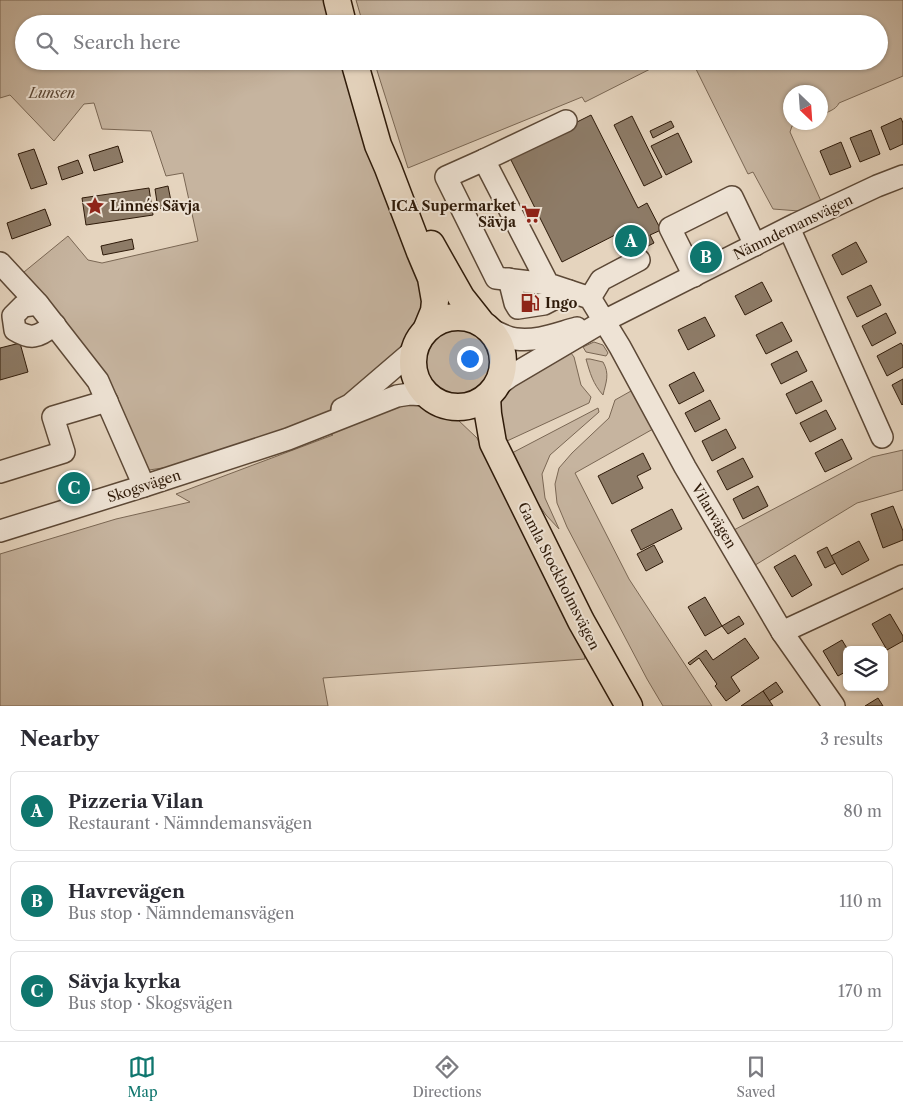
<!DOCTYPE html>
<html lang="en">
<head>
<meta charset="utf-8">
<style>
  body { margin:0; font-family:"Libre Caslon Text",serif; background:#f7f7f7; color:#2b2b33 }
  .controls { position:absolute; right:15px; bottom:15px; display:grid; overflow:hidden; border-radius:8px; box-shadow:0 1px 4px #0004 }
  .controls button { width:45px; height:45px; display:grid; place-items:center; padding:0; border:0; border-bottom:1px solid #e1e1e2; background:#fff; color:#2b2b33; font:25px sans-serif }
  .compass { position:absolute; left:783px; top:85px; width:45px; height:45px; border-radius:50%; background:#fff; box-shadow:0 1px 4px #0004; rotate:155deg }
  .you { position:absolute; left:469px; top:358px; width:18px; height:18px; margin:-12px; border:4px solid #fff; border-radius:50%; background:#1a73e8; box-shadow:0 0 0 8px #1a73e833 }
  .badge { display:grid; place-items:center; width:32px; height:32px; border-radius:50%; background:#0f766e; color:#fff; font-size:16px; font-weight:700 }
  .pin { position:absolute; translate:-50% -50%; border:2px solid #fff; box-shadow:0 1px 5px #0006 }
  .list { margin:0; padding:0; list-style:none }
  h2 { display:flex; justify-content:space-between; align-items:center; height:65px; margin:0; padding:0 20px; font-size:21px }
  h2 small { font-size:16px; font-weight:400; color:#7c7c81 }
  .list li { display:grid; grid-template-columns:32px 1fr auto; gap:15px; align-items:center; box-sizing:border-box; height:80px; margin:0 10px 10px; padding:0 10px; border:1px solid #e1e1e2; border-radius:8px }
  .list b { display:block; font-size:19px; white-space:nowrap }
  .list p { margin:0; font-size:16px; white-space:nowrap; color:#7c7c81 }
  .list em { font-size:16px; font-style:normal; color:#7c7c81 }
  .icon { flex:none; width:28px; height:28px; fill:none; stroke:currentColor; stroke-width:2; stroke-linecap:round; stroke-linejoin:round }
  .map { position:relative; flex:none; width:903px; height:706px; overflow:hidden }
  .search { position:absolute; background:#fff; box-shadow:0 1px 4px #0004; left:15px; right:15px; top:15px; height:55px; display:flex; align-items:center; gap:12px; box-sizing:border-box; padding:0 18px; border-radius:28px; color:#7c7c81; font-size:19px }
  .sheet { height:335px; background:#fff }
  nav { display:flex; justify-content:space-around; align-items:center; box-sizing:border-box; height:70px; border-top:1px solid #e1e1e2; background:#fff; font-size:14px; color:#7c7c81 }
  nav a { display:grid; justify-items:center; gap:2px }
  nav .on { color:#0f766e }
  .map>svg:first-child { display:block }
  .green { fill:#c6b49f; stroke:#7a6754 }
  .building { fill:#8d7b67; stroke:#2e1a09 }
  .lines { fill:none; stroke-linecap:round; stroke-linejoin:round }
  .minor-casing { stroke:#5c4836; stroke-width:24 }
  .major-casing { stroke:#2e1a09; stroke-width:29 }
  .minor { stroke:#eee3d5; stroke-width:21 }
  .major { stroke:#e5d4be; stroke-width:26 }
  .labels { text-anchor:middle; stroke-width:4; stroke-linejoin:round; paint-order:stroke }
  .park-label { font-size:14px; font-style:italic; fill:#5c4836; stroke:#eee3d5 }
  .poi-label { font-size:14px; font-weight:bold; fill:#2e1a09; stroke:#eee3d5; text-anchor:start }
  .street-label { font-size:14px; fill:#2e1a09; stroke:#eee3d5 }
</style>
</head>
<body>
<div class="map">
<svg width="903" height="706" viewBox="0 0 903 706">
  <rect width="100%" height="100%" fill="#e5d4be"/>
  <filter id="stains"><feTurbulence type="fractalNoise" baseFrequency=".004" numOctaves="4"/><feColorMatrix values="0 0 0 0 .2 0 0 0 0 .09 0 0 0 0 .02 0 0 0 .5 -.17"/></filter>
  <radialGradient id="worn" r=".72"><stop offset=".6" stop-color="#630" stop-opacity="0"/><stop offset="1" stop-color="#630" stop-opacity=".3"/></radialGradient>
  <g class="green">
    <path d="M0 0H330L336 24H24V61H346L424 277 426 316 413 336 387 368 355 395 327 413 293 428 169 467 149 470 139 461 38 304 24 272 68 236 88 260 102 263 198 241 183 173 166 176 151 131 102 129 94 103 84 104 54 141 10 95 0 98Z"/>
    <path d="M356 0H903V76L839 103C836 110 827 112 821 115L820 92H790V122L800 123 792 126 790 132 821 201 799 211 773 209 753 172 748 174 692 61H879V24H363Z"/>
    <path d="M374 61H666L585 102 582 97 408 168Z"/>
    <circle cx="458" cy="361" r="36"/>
    <path d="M594 342 603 345 608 353 606 356 586 352 583 347Z"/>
    <path d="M571 353 574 357 581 385 591 397 589 403 507 441 498 423 497 402 508 386Z"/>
    <path d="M586 359H590L603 362C610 374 606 382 603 395 593 384 590 373 586 359Z"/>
    <path d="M631 391 653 429 575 473 629 579 712 706H663L647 679 567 527 557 503 555 484 559 468 572 453 609 418 615 400Z"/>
    <path d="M411 400 452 420 457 419 477 438 564 616 584 653 585 659 323 678 328 706H0V554L116 519 190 502 176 494 333 435 329 433Z"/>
    <path d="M598 408 599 412 550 455 542 474 545 498 559 529 546 515 537 502 512 453Z"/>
    <path d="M903 450V490L857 503 752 567 732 531 872 457Z"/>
  </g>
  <g class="building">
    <path d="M591 115 638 208 647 203 661 230 650 235 654 243 632 254 621 232 562 262 509 156Z"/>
    <path d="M632 116 662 177 644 186 614 125Z"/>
    <path d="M901 118 903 123V144L890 150 881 127Z"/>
    <path d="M671 121 674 127 653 138 650 131Z"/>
    <path d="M871 130 880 154 860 162 850 138Z"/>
    <path d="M678 133 692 162 666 175 651 146Z"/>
    <path d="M841 142 851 167 830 175 820 151Z"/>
    <path d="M118 146 123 162 94 171 89 155Z"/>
    <path d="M34 149 47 184 31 189 18 154Z"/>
    <path d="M78 160 83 173 62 180 58 167Z"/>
    <path d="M168 186 172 206 158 209 155 189Z"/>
    <path d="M149 188 153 215 86 225 82 198Z"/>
    <path d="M45 209 51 225 12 239 7 223Z"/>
    <path d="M132 239 134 249 103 255 101 246Z"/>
    <path d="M856 242 867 262 842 275 832 255Z"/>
    <path d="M762 282 772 301 745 315 735 296Z"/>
    <path d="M871 285 881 305 857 317 847 297Z"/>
    <path d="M886 313 896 333 872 346 862 326Z"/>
    <path d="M705 317 715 336 688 350 678 330Z"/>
    <path d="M782 322 792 341 766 354 756 335Z"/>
    <path d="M20 343 28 372 0 380V348Z"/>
    <path d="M901 343 903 346V367L887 376 877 356Z"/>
    <path d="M797 351 807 371 781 384 771 364Z"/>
    <path d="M694 372 704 391 679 404 669 385Z"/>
    <path d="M903 379V404L902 405 892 385Z"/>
    <path d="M812 381 822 401 796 414 786 394Z"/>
    <path d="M710 400 720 419 695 432 685 413Z"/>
    <path d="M826 410 836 429 810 442 800 423Z"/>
    <path d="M726 429 736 448 712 461 702 441Z"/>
    <path d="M842 439 852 459 825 472 815 453Z"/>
    <path d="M643 453 651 469 637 476 643 488 612 504 598 476Z"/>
    <path d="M743 458 753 477 727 490 717 471Z"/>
    <path d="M758 486 768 506 743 519 733 499Z"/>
    <path d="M893 506 903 531V540L883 548 871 514Z"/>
    <path d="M672 509 682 529 641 550 631 530Z"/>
    <path d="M859 541 869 560 842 575 831 556Z"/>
    <path d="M654 545 663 562 646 571 637 554Z"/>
    <path d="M827 547 835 563 825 568 817 552Z"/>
    <path d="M795 555 812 585 792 597 774 567Z"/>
    <path d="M705 597 722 626 705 636 688 607Z"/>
    <path d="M890 614 903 636V641L887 650 872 624Z"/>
    <path d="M739 616 744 624 728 634 722 626Z"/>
    <path d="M745 638 759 658 731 677 740 691 726 701 715 686 717 684 699 658 690 665 688 663 706 650 713 660Z"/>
    <path d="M842 640 848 650H847V671L838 676 823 651Z"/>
    <path d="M776 682 783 692 769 701 763 691Z"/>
    <path d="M763 691 773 706H741Z"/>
    <path d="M878 698 883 706H865Z"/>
  </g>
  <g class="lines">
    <g class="minor-casing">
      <g id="minor">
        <path d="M484 160 566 121"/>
        <path d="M789 228 882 437"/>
        <path d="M0 263 38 304 98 381 144 486"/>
        <path d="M694 276 670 228 732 197 755 245"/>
        <path d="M509 279 515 303 518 308 544 304 569 291"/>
        <path d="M548 284 484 160 446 177 496 278 548 284 590 298 620 347 685 467 782 632 834 706"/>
        <path d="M590 298 601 280 639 260"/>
        <path d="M38 304 23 306 13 316 15 330C33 341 38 336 55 325"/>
        <path d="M490 329C499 333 507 338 516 339 537 342 558 333 577 328"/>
        <path d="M497 386 509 377 604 321 796 224 877 186 903 176"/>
        <path d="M342 409 350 405 413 351"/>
        <path d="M0 472 64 452 53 417 107 401"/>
        <path d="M0 531 144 486 288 439 397 396 410 394 426 395"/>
        <path d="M782 632 903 576"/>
      </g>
    </g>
    <g class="major-casing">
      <g id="major">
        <path d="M337 0 343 24"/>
        <path d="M354 61 378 145 388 168 420 252 431 278 435 301 434 311 427 328"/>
        <path d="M431 244 461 297 480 321"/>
        <circle cx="458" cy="362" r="45"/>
        <path d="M487 397 488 414 493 443 581 621 629 706"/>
      </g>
    </g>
    <use href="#minor" class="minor"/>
    <use href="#major" class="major"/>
  </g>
  <defs>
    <g id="sight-bare" transform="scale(1.5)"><path d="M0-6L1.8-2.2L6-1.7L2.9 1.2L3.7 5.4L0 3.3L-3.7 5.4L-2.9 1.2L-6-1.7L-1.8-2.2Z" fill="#8f2418" stroke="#eee3d5" stroke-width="2.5" paint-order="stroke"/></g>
    <g id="supermarket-bare" transform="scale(1.5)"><path d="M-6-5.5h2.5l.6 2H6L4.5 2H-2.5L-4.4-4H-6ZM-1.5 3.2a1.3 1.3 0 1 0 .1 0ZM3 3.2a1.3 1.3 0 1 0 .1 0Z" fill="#8f2418" stroke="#eee3d5" stroke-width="2.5" paint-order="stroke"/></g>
    <g id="fuel-bare" transform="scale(1.5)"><path d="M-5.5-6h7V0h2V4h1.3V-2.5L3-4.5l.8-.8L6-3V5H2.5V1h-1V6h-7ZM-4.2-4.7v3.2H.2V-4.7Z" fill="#8f2418" stroke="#eee3d5" stroke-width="2.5" paint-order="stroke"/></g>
  </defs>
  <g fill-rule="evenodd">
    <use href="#sight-bare" x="95" y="206"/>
    <use href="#supermarket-bare" x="531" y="214"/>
    <use href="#fuel-bare" x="530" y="303"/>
  </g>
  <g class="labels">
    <g class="park-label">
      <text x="52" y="98">Lunsen</text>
    </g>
    <g class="poi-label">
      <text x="110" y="211">Linnés Sävja</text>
      <text x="516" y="211" text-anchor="end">ICA Supermarket<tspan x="516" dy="16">Sävja</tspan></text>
      <text x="545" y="308">Ingo</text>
    </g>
    <g class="street-label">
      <text transform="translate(793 227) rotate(-26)" y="5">Nämndemansvägen</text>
      <text transform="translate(144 486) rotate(-18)" y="5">Skogsvägen</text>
      <text transform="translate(714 516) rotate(59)" y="5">Vilanvägen</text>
      <text transform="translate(559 576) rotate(63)" y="5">Gamla Stockholmsvägen</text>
    </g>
  </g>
  <rect width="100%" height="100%" filter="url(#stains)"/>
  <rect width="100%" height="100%" fill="url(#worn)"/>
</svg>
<div class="controls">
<button><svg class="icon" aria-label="layers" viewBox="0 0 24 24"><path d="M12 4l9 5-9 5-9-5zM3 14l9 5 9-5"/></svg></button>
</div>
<svg class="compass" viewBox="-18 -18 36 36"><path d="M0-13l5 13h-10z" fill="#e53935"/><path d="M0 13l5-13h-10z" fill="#7c7c81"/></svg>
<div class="you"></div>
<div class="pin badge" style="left:631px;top:241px">A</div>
<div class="pin badge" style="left:706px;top:257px">B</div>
<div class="pin badge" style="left:74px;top:488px">C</div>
<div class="search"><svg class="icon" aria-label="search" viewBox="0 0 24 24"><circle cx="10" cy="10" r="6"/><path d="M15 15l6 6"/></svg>Search here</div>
</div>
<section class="sheet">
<h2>Nearby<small>3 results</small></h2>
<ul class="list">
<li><span class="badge">A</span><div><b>Pizzeria Vilan</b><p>Restaurant · Nämndemansvägen</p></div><em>80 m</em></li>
<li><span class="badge">B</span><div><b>Havrevägen</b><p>Bus stop · Nämndemansvägen</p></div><em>110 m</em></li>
<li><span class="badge">C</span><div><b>Sävja kyrka</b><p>Bus stop · Skogsvägen</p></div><em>170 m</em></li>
</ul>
</section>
<nav>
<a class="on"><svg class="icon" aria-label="map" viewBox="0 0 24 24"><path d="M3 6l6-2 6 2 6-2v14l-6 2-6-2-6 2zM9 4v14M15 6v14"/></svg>Map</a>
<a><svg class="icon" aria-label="directions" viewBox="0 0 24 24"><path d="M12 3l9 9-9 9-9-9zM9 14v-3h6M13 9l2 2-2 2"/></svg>Directions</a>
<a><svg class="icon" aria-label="saved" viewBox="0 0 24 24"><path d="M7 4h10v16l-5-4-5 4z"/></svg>Saved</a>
</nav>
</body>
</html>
